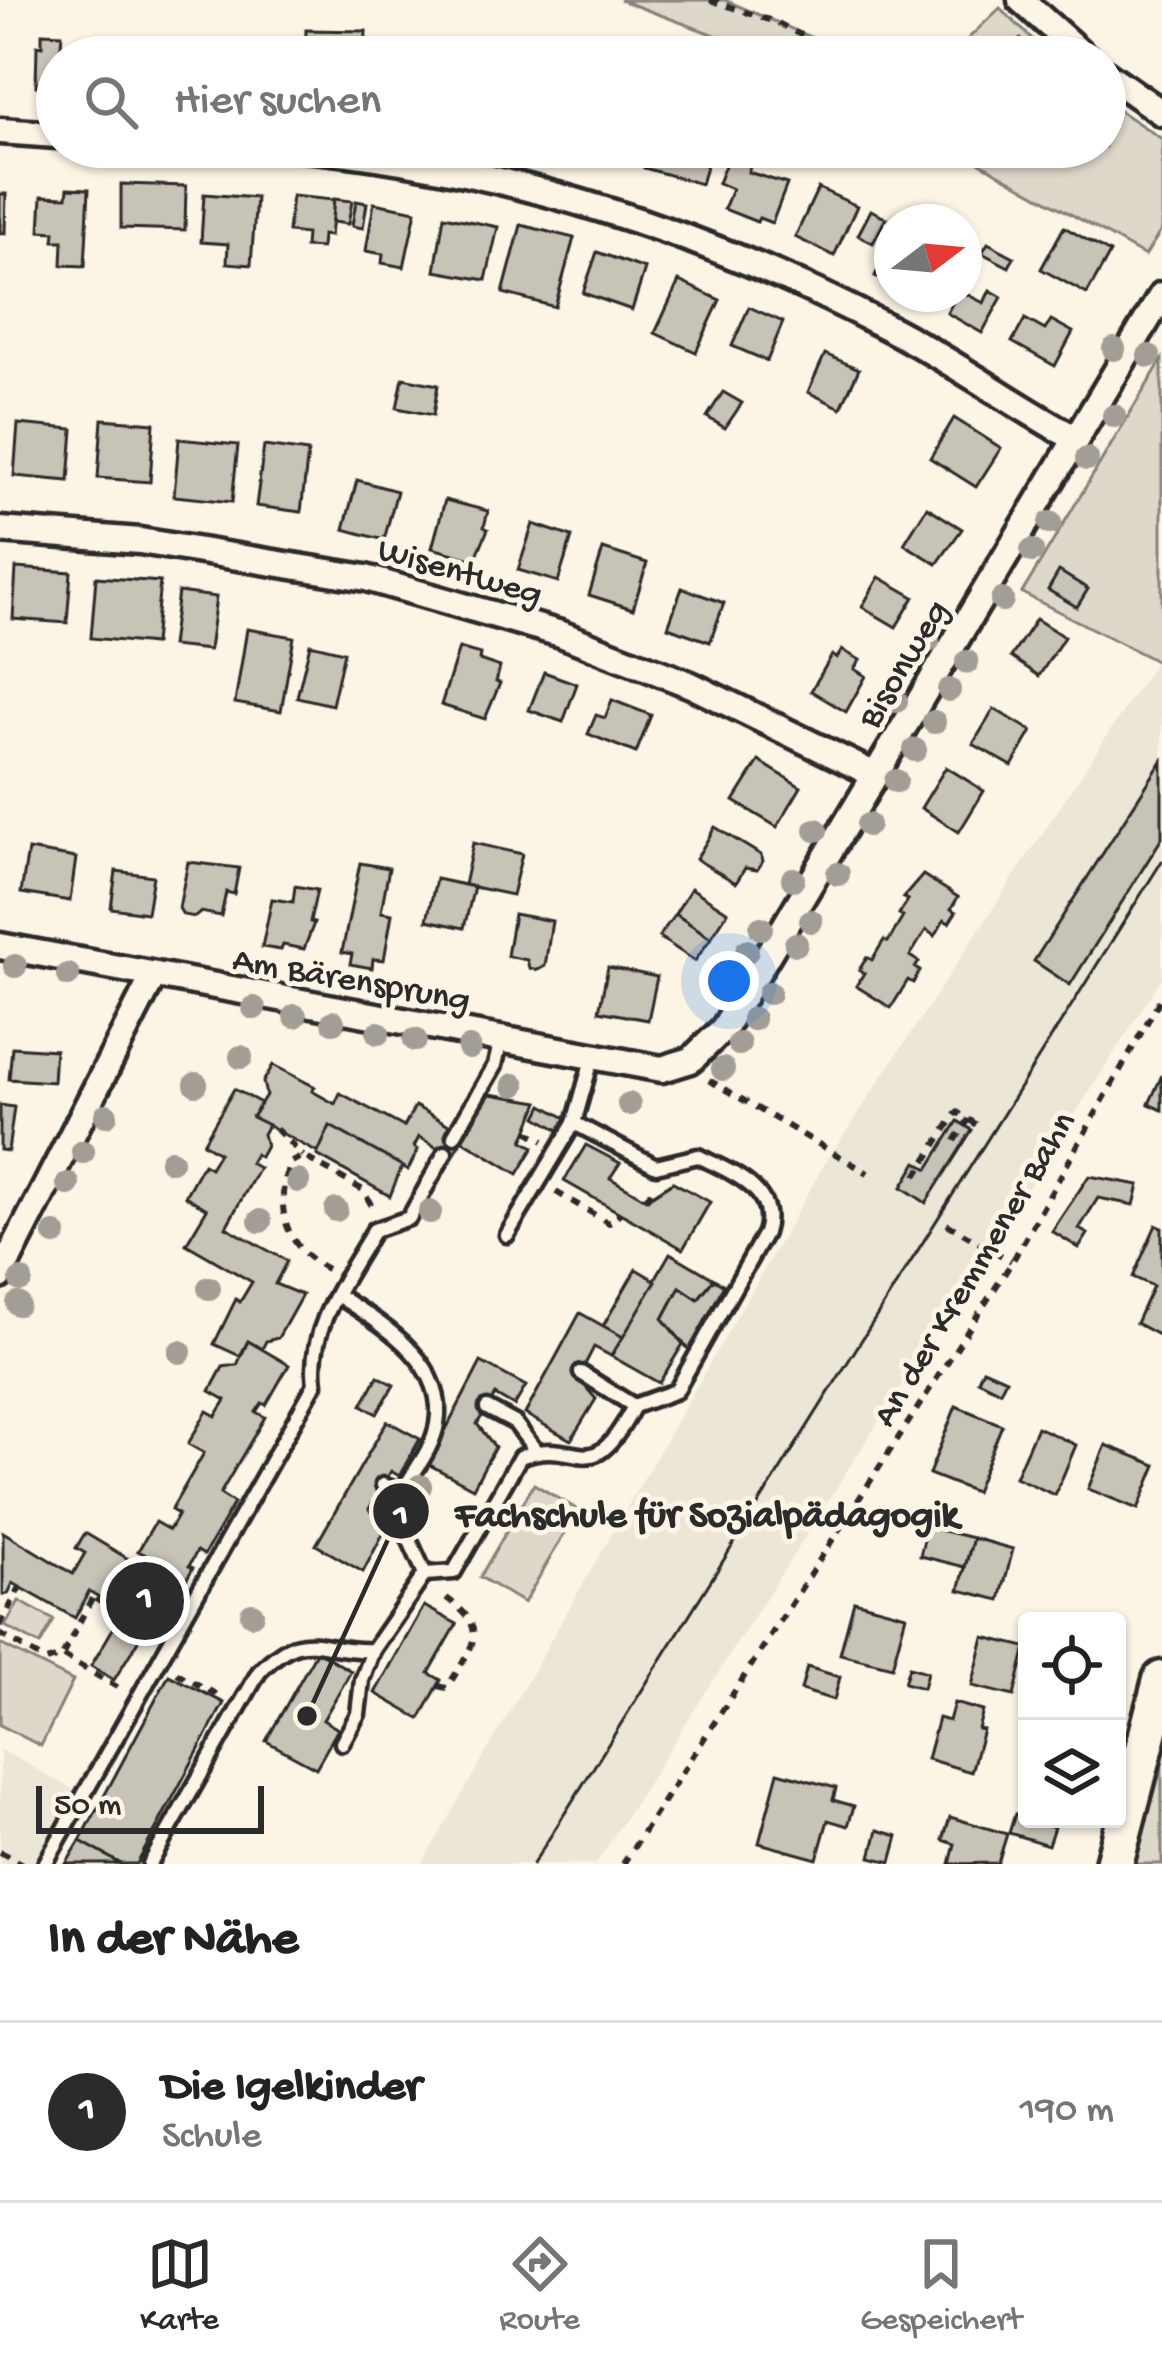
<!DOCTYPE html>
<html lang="de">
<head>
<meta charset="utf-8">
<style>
  body { margin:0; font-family:"Gochi Hand",sans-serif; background:#f2f2f2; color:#222 }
  .controls { position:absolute; right:36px; bottom:36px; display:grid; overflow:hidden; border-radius:12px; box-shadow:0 3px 9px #0004 }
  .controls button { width:108px; height:108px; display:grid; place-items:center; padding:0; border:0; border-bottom:3px solid #e0e0e0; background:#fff; color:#222; font:60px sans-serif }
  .compass { position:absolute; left:874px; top:204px; width:108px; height:108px; border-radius:50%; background:#fff; box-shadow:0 3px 9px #0004; rotate:74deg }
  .scale { position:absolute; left:36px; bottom:30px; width:228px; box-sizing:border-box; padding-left:12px; border:6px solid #2b2b2b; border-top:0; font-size:33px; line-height:42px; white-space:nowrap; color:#2b2b2b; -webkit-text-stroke:9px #fcf5e5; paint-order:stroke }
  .you { position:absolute; left:729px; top:981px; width:42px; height:42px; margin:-30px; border:9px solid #fff; border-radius:50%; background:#1a73e8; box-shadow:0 0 0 18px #1a73e833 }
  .badge { display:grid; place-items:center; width:78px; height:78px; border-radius:50%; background:#2b2b2b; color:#fff; font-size:39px; font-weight:700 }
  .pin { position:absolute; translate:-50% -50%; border:6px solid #fff; box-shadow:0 3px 12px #0006 }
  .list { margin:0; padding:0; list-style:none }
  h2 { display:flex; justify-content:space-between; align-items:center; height:156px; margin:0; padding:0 48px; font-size:51px }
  h2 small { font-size:39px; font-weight:400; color:#767676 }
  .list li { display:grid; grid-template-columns:78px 1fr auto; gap:36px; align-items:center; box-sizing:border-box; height:180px; padding:0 48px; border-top:3px solid #e0e0e0 }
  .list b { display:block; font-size:45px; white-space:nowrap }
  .list p { margin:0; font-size:39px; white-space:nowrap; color:#767676 }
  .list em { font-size:39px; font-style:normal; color:#767676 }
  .icon { flex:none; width:66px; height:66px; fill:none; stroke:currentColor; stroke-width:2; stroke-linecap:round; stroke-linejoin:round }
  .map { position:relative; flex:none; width:1162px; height:1864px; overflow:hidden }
  .search { position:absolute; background:#fff; box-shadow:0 3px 9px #0004; left:36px; right:36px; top:36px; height:132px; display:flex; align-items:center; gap:30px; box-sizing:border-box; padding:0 42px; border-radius:66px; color:#767676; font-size:45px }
  .sheet { height:336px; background:#fff }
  nav { display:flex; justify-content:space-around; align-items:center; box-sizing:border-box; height:168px; border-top:3px solid #e0e0e0; background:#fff; font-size:33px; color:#767676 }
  nav a { display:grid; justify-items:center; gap:6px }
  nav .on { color:#2b2b2b }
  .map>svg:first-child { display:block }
  .built { fill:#ece6d7 }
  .green { fill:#ded8ca; stroke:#84827a; stroke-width:3 }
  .building { fill:#c8c3b7; stroke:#2b2b2b; stroke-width:3 }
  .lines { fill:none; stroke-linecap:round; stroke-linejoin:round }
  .lane-casing { stroke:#2b2b2b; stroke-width:21 }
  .street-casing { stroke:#2b2b2b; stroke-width:33 }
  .secondary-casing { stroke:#2b2b2b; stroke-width:45 }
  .path { stroke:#2b2b2b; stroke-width:6; stroke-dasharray:9 9; stroke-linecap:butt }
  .lane { stroke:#fcf5e5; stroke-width:12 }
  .street { stroke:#fcf5e5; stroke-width:24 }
  .secondary { stroke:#fcf5e5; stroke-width:36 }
  .tram { stroke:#2b2b2b; stroke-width:3 }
  .tree { fill:#a29e95 }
  .labels { text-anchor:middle; stroke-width:10; stroke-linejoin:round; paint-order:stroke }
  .street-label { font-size:36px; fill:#2b2b2b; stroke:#fcf5e5 }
  .leader { fill:none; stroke:#2b2b2b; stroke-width:4.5 }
  .callout-dot { fill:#2b2b2b; stroke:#fcf5e5; stroke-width:4.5 }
  .mark-label { font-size:36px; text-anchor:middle; font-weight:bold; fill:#fff }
  .callout-label { font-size:39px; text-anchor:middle; font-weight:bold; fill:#2b2b2b; stroke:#fcf5e5; stroke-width:10; stroke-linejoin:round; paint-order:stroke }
</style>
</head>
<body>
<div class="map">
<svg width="1162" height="1864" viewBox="0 0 1162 1864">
  <rect width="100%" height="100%" fill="#fcf5e5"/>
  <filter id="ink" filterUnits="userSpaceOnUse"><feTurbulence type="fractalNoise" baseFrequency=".00833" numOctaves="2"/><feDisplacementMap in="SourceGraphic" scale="24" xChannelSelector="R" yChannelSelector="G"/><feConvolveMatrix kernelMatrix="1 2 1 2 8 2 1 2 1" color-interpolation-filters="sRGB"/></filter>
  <g filter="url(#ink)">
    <g class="built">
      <path d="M1162 652V978L596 1864H422L824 1165Z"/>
      <path d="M0 1749 74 1790 34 1864H0Z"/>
    </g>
    <g class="green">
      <path d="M620 0H725L856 57H774Z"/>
      <path d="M1000 8 1051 57H949Z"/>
      <path d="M1105 101 1162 139V229L1145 256 952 147H1105Z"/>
      <path d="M1162 360V652L1156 661 1022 593Z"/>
      <path d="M534 1484 578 1510 524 1603 480 1577Z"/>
      <path d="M19 1601 54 1620 40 1645 5 1626Z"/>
      <path d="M0 1644 73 1681 41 1746 0 1725Z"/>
      <path d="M1162 1753V1864H1134Z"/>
    </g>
    <g class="building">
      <path d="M306 30 366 31 365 57H305Z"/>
      <path d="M42 33 62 34 61 46 84 47 83 57H57V87L36 86 37 45 42 46Z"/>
      <path d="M574 46 613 57H571Z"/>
      <path d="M248 47V57H211V48Z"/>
      <path d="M130 49 170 53V57H129Z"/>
      <path d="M650 147H712L701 184 644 168Z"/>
      <path d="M730 153 752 162 748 172 787 184 772 223 759 218 757 222 724 209 732 189 718 183Z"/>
      <path d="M121 184 186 186 185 230 121 228Z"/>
      <path d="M68 188 89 189 85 266 62 265 63 241H54L55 232 40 231 42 196 67 197Z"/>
      <path d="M818 188 857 206 834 256 795 237Z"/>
      <path d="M0 194H6L5 233H0Z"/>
      <path d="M204 194 256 198 251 265 227 263 228 244 201 242Z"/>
      <path d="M292 196 334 200 330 236 322 235 321 248 305 247 306 234 288 232Z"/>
      <path d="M334 199 352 201 348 224 332 222Z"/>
      <path d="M356 201 367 203 363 228 352 226Z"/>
      <path d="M374 203 416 211 404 267 382 263 383 254 366 251Z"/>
      <path d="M871 210 886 218 873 243 858 235Z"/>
      <path d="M444 216 498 227 486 280 435 271Z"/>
      <path d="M521 225 574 238 555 307 503 293Z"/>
      <path d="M1064 227 1110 253 1087 294 1041 269Z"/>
      <path d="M892 241V284L875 276Z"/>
      <path d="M988 243 1014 257 1009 267 982 253Z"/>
      <path d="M597 252 645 269 632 310 583 293Z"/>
      <path d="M679 281 720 300 696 352 655 333Z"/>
      <path d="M990 290 1002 297 982 333 947 313 957 294 964 293 984 303Z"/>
      <path d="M749 307 783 322 767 361 732 346Z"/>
      <path d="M1025 319 1045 330 1051 320 1073 332 1055 366 1012 342Z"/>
      <path d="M825 354 859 369 841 408 808 392Z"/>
      <path d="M403 378 438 385 433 415 397 408Z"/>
      <path d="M723 392 742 403 725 428 707 417Z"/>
      <path d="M954 418 1001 448 976 487 930 458Z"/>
      <path d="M102 419 154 423 150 482 98 478Z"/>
      <path d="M18 424 73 429 69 481 14 476Z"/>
      <path d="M179 439 238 445 232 502 174 496Z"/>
      <path d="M264 446 308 452 301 512 256 506Z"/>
      <path d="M357 480 397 491 384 540 344 529Z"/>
      <path d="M445 500 488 511 484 527 488 529 475 560 432 548Z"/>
      <path d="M927 507 962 529 937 564 904 544Z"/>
      <path d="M533 524 572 537 558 582 518 570Z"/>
      <path d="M603 549 647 563 633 609 589 595Z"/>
      <path d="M16 568 71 572 67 623 13 619Z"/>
      <path d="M1059 571 1088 589 1077 607 1048 590Z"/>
      <path d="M96 577 160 582 154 644 91 638Z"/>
      <path d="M879 577 914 597 896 627 862 607Z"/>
      <path d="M682 588 724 603 710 642 668 627Z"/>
      <path d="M178 592 216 597 209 650 171 646Z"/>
      <path d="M1036 619 1064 637 1039 676 1011 657Z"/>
      <path d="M247 629 294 637 281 711 235 703Z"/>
      <path d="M310 644 344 652 332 705 297 697Z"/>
      <path d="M459 648 480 654 479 660 500 667 496 682 500 683 485 719 441 705Z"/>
      <path d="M842 650 860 660 854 669 866 676 846 712 811 691 832 655 837 658Z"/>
      <path d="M544 672 577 684 563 722 529 710Z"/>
      <path d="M612 700 651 715 636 753 588 734 596 715 605 718Z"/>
      <path d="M994 709 1032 731 1012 766 973 744Z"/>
      <path d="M759 761 801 787 777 827 734 801Z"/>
      <path d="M1162 761V838L1070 985 1034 961Z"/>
      <path d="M946 767 984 791 959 832 921 808Z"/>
      <path d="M715 827 761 855 763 861 757 870 745 868 736 883 696 859Z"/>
      <path d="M473 843 522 854 512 895 464 885Z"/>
      <path d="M28 850 76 858 70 901 21 893Z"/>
      <path d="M188 862 239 868 234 894 226 892 221 916 201 912 195 917 183 915 179 908Z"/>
      <path d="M360 863 389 868 381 912 392 914 384 960 373 959 372 968 350 964 352 954 342 952Z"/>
      <path d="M116 871 153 876 147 913 111 908Z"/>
      <path d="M923 875 958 897 951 909 956 912 949 923 944 920 935 936 926 930 910 956 919 962 915 968 920 971 913 983 908 980 891 1008 856 986 864 973 859 970 867 957 872 960 884 940 888 942 903 917 899 914 908 900 903 898Z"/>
      <path d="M436 879 474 887 464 928 427 920Z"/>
      <path d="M295 886 317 890 310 922 314 923 304 949 283 945 281 950 262 947 272 899 293 902Z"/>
      <path d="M691 888 728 912 711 938 675 914Z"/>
      <path d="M514 914 552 921 545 966 538 970 529 968 527 960 507 956Z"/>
      <path d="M675 914 711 938 695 961 659 937Z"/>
      <path d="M608 967 657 977 648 1020 599 1011Z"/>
      <path d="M12 1047 55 1050 53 1082 9 1079Z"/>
      <path d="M273 1065 315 1087 312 1091 335 1104 340 1093 404 1127 415 1106 449 1125 447 1131 462 1140 453 1157 419 1137 414 1147 418 1150 408 1170 330 1126 318 1153 252 1117 266 1095 263 1082Z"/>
      <path d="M1162 1075V1110L1149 1104Z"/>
      <path d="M234 1089 261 1103 252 1117 268 1125 263 1134 266 1146 260 1157 255 1154 250 1163 259 1168 226 1227 287 1261 275 1284 302 1295 278 1338 266 1341 262 1349 248 1341 240 1356 214 1344 236 1299 240 1302 252 1282 186 1244 207 1209 185 1196 203 1164 210 1168 219 1153 203 1143Z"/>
      <path d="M490 1094 539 1102 523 1141 534 1147 518 1174 462 1140Z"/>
      <path d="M0 1105 14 1107 8 1151 0 1150Z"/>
      <path d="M543 1105 566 1118 559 1130 537 1117Z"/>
      <path d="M958 1121 972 1130 926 1203 902 1187 917 1162 928 1169Z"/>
      <path d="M330 1126 402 1166 390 1196 317 1155Z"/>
      <path d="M586 1145 620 1163 610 1178 646 1199 673 1182 710 1202 683 1249 564 1181Z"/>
      <path d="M1089 1176 1139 1185 1134 1205 1098 1198 1079 1229 1088 1234 1079 1248 1052 1231Z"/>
      <path d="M1156 1225 1162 1228V1337L1136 1323 1153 1286 1133 1277Z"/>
      <path d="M670 1253 714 1279 698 1299 680 1287 663 1319 683 1344 659 1383 611 1356Z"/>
      <path d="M636 1269 656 1281 623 1337 603 1326Z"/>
      <path d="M714 1279 724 1285 690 1351 663 1319 680 1287 698 1299Z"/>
      <path d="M580 1313 623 1337 611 1356 594 1347 578 1378 596 1399 571 1440 525 1414Z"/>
      <path d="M248 1341 289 1365 266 1405 262 1403 256 1412 265 1417 220 1494 234 1503 204 1555 197 1551 189 1566 193 1568 172 1604 131 1581 146 1555 138 1551 155 1522 169 1530 178 1514 171 1510 204 1453 188 1444 207 1411 216 1416 226 1400 210 1391 223 1367 237 1365Z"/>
      <path d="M481 1362 526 1386 514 1406 495 1395 477 1424 495 1447 473 1488 428 1464Z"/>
      <path d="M983 1369 1006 1379 1000 1391 978 1380Z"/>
      <path d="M378 1376 394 1385 377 1414 362 1405Z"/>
      <path d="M956 1406 1002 1425 975 1492 929 1474Z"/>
      <path d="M387 1421 420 1439 399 1476 391 1471 369 1509 385 1530 363 1572 316 1545Z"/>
      <path d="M1037 1427 1076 1445 1055 1495 1015 1477Z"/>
      <path d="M1106 1445 1156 1465 1138 1509 1088 1489Z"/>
      <path d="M927 1527 973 1538 965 1567 920 1556Z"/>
      <path d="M3 1532 73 1574 85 1553 76 1548 85 1533 140 1566 131 1581 156 1595 138 1625 96 1600 99 1597 89 1591 75 1618 13 1583 8 1594 3 1595Z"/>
      <path d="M973 1538 1013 1549 1000 1600 959 1590Z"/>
      <path d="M854 1601 906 1615 892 1667 840 1654Z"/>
      <path d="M424 1606 457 1624 429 1673 441 1680 420 1719 375 1693Z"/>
      <path d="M121 1615 136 1624 130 1633 139 1639 114 1680 91 1666Z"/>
      <path d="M984 1637 1026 1647 1014 1696 972 1686Z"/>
      <path d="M317 1651 351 1671 323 1720 338 1729 316 1768 266 1741Z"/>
      <path d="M807 1667 840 1677 834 1700 801 1690Z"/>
      <path d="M909 1667 927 1672 923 1688 904 1683Z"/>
      <path d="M169 1675 224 1703 137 1864H121L80 1841Z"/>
      <path d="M954 1703 983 1711 978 1729 983 1730 971 1772 927 1759 938 1718 949 1721Z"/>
      <path d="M778 1772 836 1788 833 1800 854 1806 848 1826 828 1820 817 1859 759 1843Z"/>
      <path d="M1015 1814 1054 1827 1048 1845 1009 1833Z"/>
      <path d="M950 1817 1007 1834 998 1863 950 1864 955 1844 943 1840Z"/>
      <path d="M878 1830 898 1836 891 1862 871 1857Z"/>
      <path d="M80 1841 121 1864H66Z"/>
    </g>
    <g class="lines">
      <g class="lane-casing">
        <g id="lane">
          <path d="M574 1123 656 1166 698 1156C730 1172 779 1189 765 1233L676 1391 634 1406"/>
          <path d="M454 1136 495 1065 501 1040"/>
          <path d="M507 1235 574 1123 593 1056"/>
          <path d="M337 1295C380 1323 448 1362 437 1424 433 1448 414 1471 402 1492"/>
          <path d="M487 1408 515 1423 536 1451"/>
          <path d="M383 1485 402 1492 395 1508 425 1574"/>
          <path d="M342 1743 358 1714 362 1680 373 1650"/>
          <path d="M45 1864 315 1384C307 1328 347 1277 374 1230L409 1218 445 1153"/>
          <path d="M150 1864 259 1672C306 1623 318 1653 373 1650L425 1574 454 1572 520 1457C581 1433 588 1494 634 1406L581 1373"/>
        </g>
      </g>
      <g class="street-casing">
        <g id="street">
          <path d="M1021 0 1085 57"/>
          <path d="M1105 73 1162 113"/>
          <path d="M0 131 57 135"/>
          <path d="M294 147C498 165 705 232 887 327 952 360 1012 404 1076 439"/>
          <path d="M0 530 140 541 366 578 561 634 691 685 875 775"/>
          <path d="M0 946 662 1069 691 1060 724 1028 1162 295"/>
          <path d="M0 1276 153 977"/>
        </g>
      </g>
      <g class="secondary-casing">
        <path id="secondary" d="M1114 1864 1162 1680"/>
      </g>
      <g class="path">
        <path d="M710 0 778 23 842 57"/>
        <path d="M981 57 1028 38"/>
        <path d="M709 1080 868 1173"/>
        <path d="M276 1129 303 1156"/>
        <path d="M527 1131 544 1141"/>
        <path d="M955 1141 969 1119"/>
        <path d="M916 1176 957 1112 982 1128"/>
        <path d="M556 1192 609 1223 620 1213"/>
        <path d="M646 1199 654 1187"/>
        <path d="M947 1224 1011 1261"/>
        <path d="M327 1269C284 1247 274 1206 290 1163L303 1156 363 1190 374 1210"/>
        <path d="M0 1626 20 1587"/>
        <path d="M0 1634 46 1661 62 1656 94 1594"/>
        <path d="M63 1656 124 1691"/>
        <path d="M177 1673 223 1698"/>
        <path d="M438 1686 447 1688C473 1644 493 1629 442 1595"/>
        <path d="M0 1852 22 1864"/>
        <path d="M623 1864 1012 1262 1162 996"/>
      </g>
      <use href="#lane" class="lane"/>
      <use href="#street" class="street"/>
      <use href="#secondary" class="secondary"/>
      <path class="tram" d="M533 1864 1162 861"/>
    </g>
    <g class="tree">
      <circle cx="1114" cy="349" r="12"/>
      <circle cx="1149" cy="356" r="12"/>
      <circle cx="1114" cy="416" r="12"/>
      <circle cx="1087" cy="459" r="12"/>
      <circle cx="1050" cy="523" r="12"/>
      <circle cx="1032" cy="551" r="12"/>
      <circle cx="1002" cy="600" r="12"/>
      <circle cx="928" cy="641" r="12"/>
      <circle cx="967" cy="662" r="12"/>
      <circle cx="949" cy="690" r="12"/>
      <circle cx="896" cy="701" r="12"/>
      <circle cx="934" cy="722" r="12"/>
      <circle cx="915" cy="750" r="12"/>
      <circle cx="896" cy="781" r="12"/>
      <circle cx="868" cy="825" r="12"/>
      <circle cx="816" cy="830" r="12"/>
      <circle cx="838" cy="874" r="12"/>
      <circle cx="793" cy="879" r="12"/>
      <circle cx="811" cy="921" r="12"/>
      <circle cx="761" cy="928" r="12"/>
      <circle cx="796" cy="944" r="12"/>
      <circle cx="747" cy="951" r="12"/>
      <circle cx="15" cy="966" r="12"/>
      <circle cx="68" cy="975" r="12"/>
      <circle cx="733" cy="976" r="12"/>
      <circle cx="769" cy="993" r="12"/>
      <circle cx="254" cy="1008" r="12"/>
      <circle cx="295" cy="1016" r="12"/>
      <circle cx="753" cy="1019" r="12"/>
      <circle cx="333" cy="1022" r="12"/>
      <circle cx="378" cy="1033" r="12"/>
      <circle cx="415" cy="1040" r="12"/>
      <circle cx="739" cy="1044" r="12"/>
      <circle cx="469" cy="1048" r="12"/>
      <circle cx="241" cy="1057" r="12"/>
      <circle cx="723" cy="1069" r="12"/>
      <circle cx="196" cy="1084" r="12"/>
      <circle cx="514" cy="1085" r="12"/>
      <circle cx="629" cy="1104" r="12"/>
      <circle cx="106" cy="1115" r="12"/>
      <circle cx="83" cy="1152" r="12"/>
      <circle cx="171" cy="1161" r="12"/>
      <circle cx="298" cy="1181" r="12"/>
      <circle cx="68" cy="1184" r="12"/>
      <circle cx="336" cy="1210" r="12"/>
      <circle cx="430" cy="1212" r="12"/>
      <circle cx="260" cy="1221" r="12"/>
      <circle cx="55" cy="1234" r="12"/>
      <circle cx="21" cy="1280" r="12"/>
      <circle cx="209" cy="1288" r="12"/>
      <circle cx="18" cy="1304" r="12"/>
      <circle cx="180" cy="1352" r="12"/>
      <circle cx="420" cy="1486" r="12"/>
      <circle cx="252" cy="1614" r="12"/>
    </g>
  </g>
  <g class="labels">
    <g class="street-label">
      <text transform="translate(461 568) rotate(16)" y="13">Wisentweg</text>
      <text transform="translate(900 662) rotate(-59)" y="13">Bisonweg</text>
      <text transform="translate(352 976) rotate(10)" y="13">Am Bärensprung</text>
      <text transform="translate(971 1267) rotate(-59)" y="13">An der Kremmener Bahn</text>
    </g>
  </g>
  <path class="leader" d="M307 1716L401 1511"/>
  <g class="callout-dot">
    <circle cx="307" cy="1716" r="12"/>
    <circle cx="401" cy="1511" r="30"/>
  </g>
  <g class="mark-label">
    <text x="401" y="1524">1</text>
  </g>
  <g class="callout-label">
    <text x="707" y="1525">Fachschule für Sozialpädagogik</text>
  </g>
</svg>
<div class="controls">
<button><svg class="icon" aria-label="locate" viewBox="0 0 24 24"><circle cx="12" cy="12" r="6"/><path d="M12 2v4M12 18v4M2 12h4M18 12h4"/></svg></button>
<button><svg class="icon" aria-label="layers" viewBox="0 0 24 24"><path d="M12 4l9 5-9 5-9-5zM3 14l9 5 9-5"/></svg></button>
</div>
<svg class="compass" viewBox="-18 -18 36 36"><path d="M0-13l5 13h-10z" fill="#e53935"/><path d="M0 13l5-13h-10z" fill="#767676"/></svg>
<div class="scale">50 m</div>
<div class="you"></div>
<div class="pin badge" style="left:145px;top:1601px">1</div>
<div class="search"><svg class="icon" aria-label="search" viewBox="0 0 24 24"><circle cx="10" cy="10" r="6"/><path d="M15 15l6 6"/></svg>Hier suchen</div>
</div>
<section class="sheet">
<h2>In der Nähe<small></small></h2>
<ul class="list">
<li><span class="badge">1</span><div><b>Die Igelkinder</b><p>Schule</p></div><em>190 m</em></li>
</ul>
</section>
<nav>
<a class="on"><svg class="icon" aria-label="map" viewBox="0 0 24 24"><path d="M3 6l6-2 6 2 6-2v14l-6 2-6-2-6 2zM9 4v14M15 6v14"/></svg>Karte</a>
<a><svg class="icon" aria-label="directions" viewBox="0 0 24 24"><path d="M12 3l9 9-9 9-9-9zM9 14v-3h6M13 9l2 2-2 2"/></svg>Route</a>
<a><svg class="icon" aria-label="saved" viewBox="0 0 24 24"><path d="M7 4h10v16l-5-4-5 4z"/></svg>Gespeichert</a>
</nav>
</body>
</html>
